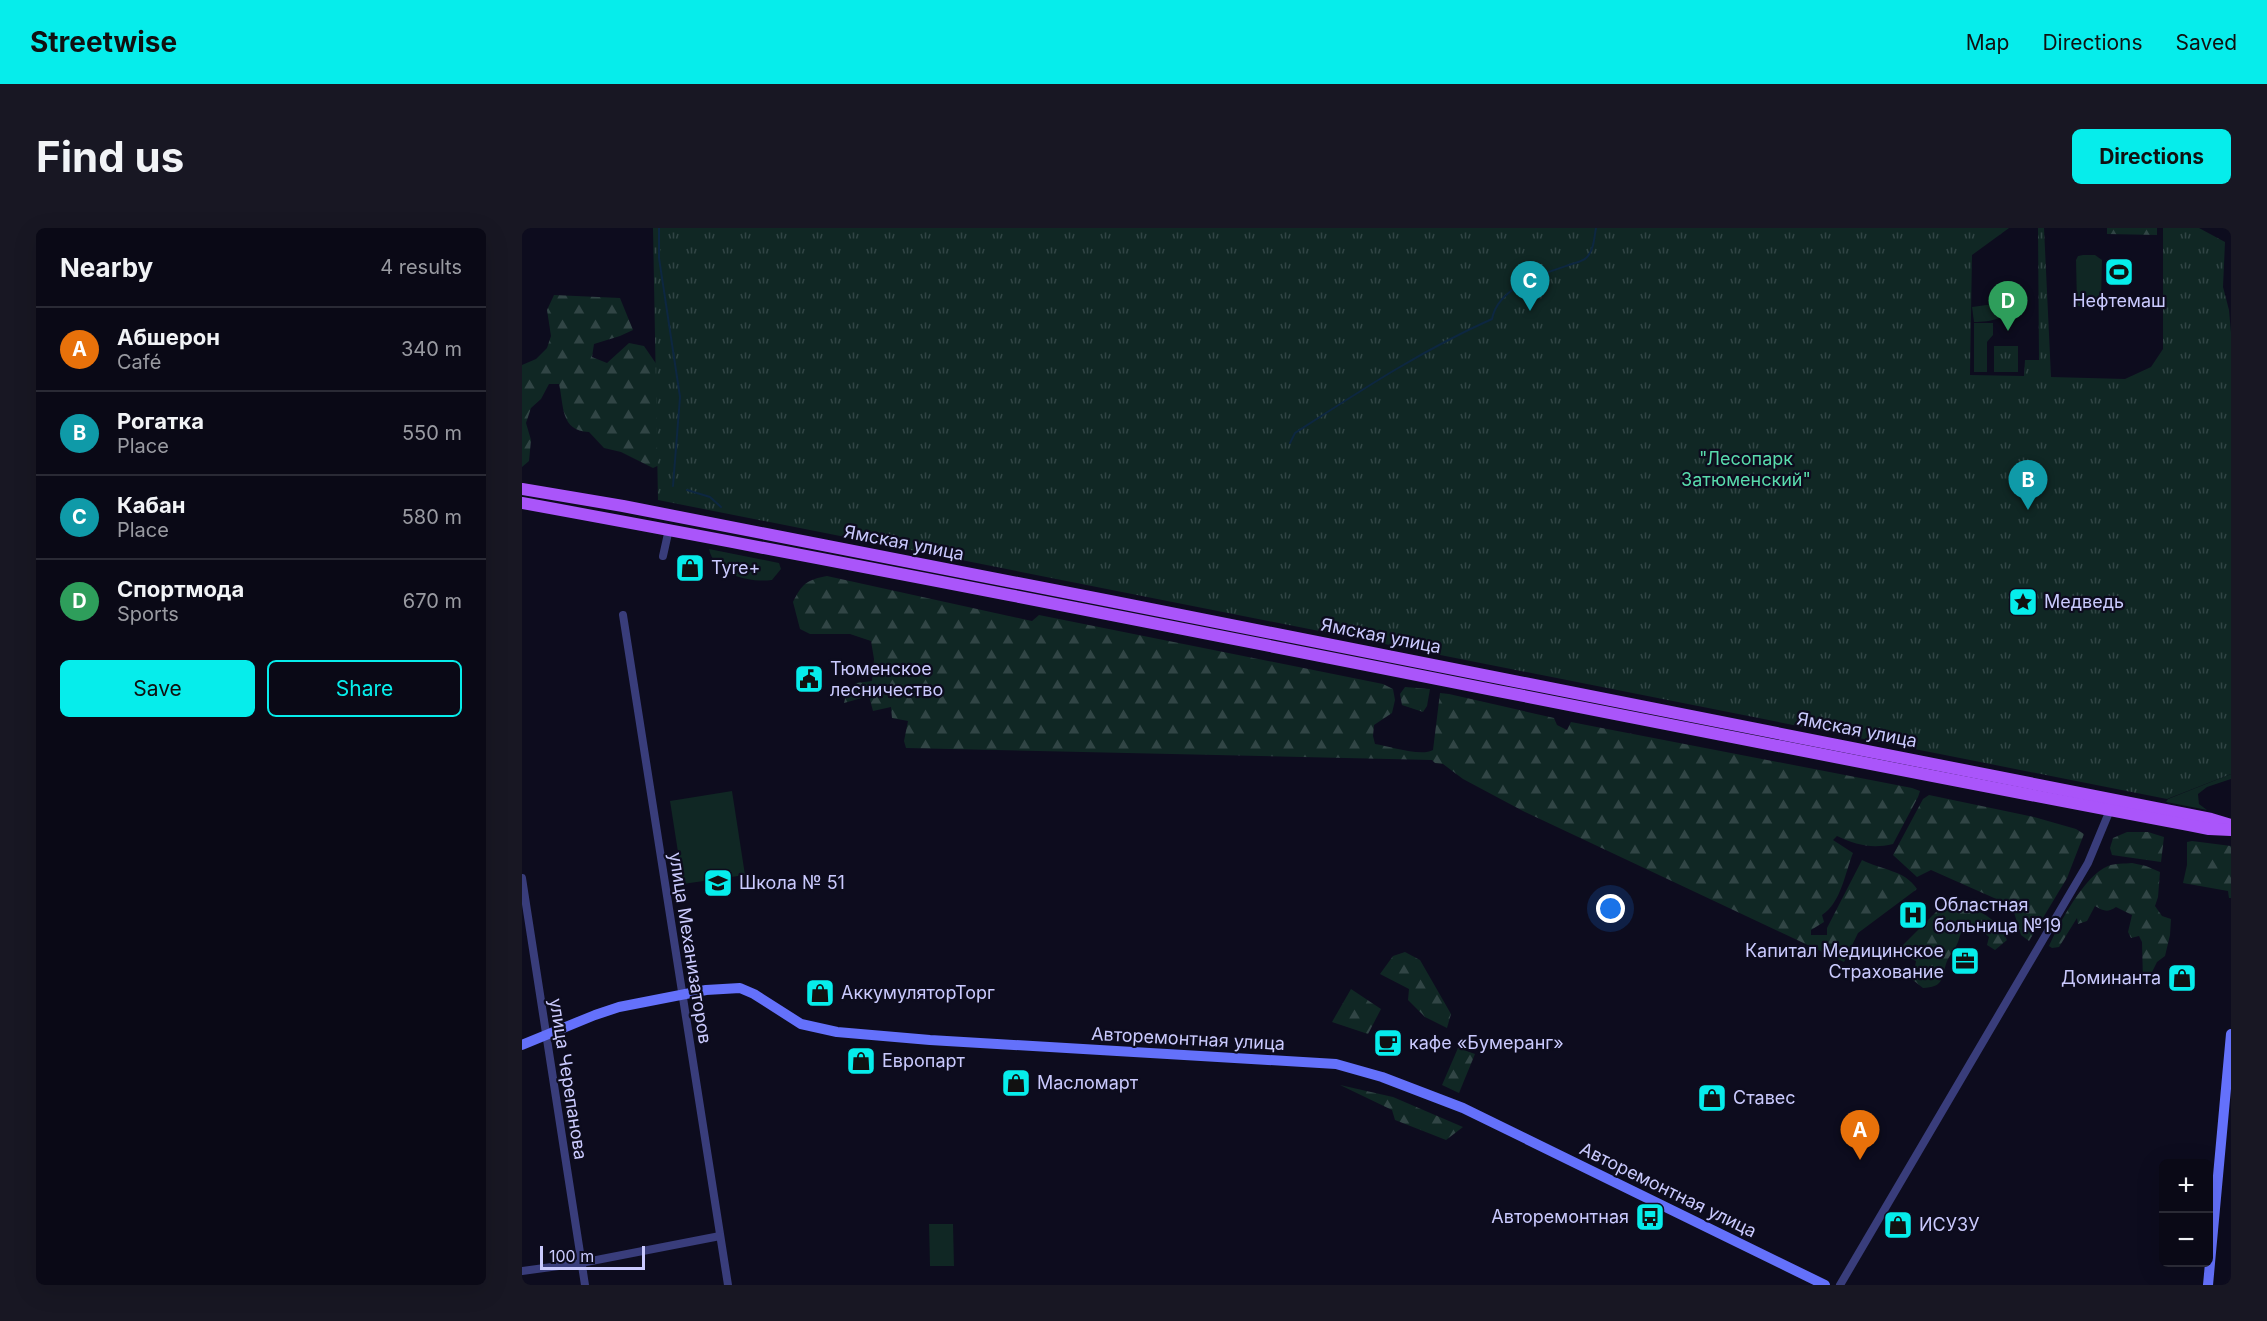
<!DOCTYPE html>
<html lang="en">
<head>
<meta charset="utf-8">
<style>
  body { margin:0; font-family:Inter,sans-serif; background:#181723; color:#f1f3f6 }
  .controls { position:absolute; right:18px; bottom:18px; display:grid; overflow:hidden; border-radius:9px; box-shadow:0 6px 24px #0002 }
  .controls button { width:54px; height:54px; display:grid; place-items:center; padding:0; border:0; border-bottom:2px solid #2a2a35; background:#0a0916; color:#f1f3f6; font:30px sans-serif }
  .scale { position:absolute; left:18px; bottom:15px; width:105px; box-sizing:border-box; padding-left:6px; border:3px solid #cacafe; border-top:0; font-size:16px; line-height:21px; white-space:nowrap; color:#cacafe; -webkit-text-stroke:4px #0d0c1e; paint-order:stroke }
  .you { position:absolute; left:1089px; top:681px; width:21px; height:21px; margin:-15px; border:4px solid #fff; border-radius:50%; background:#1a73e8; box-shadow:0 0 0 9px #1a73e833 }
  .badge { display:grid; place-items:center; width:39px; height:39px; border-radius:50%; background:#06edeb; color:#fff; font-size:20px; font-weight:700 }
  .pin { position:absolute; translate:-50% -50px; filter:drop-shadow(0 2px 3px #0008) }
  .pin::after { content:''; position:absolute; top:32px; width:21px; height:18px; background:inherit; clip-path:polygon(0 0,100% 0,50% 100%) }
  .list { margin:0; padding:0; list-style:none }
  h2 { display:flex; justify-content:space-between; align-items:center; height:78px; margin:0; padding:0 24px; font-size:26px }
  h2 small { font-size:20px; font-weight:400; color:#999aa1 }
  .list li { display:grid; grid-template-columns:39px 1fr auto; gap:18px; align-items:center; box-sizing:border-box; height:84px; padding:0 24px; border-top:2px solid #2a2a35 }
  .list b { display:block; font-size:22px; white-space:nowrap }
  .list p { margin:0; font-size:20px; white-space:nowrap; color:#999aa1 }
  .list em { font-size:20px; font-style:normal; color:#999aa1 }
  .actions { display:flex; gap:12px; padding:18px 24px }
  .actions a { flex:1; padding:14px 0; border:2px solid #06edeb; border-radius:9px; text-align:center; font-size:21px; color:#06edeb }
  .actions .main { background:#06edeb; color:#111 }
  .map { position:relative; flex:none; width:1709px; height:1057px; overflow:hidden; border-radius:9px }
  header { display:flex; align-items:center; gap:36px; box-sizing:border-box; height:84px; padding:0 30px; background:#06edeb; color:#111 }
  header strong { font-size:28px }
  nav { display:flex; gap:33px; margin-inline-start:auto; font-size:21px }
  .intro { display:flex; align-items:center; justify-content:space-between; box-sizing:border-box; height:144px; padding:0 36px }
  h1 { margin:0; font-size:42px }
  .button { padding:15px 27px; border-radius:9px; background:#06edeb; color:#111; font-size:21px; font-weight:700 }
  main { display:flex; gap:36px; padding:0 36px }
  aside { flex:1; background:#0a0916; border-radius:9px; box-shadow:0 6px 24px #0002 }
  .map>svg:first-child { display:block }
  .grass { fill:#102724 }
  .forest { fill:url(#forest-firs) }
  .park { fill:url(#park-tufts) }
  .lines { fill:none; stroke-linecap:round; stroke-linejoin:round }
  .stream { stroke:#0d2741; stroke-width:2 }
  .street { stroke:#393d7b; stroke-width:8 }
  .secondary { stroke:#6471fb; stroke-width:10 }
  .primary { stroke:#aa55fa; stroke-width:12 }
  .labels { text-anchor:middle; stroke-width:4.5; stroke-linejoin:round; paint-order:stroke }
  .poi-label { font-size:18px; fill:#cacafe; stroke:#0d0c1e; text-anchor:start }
  .park-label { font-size:18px; fill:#59dbac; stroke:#0d0c1e }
  .street-label { font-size:18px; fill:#cacafe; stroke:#0d0c1e }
</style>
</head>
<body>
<header>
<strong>Streetwise</strong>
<nav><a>Map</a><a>Directions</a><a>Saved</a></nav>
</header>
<div class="intro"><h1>Find us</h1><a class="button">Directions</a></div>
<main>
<aside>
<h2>Nearby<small>4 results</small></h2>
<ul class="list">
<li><span class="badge" style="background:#e8710a">A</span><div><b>Абшерон</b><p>Café</p></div><em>340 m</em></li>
<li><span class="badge" style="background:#0f9aa8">B</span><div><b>Рогатка</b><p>Place</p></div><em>550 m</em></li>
<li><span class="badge" style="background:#0f9aa8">C</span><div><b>Кабан</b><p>Place</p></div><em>580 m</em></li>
<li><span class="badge" style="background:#2e9e5b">D</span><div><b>Спортмода</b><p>Sports</p></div><em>670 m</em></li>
</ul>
<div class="actions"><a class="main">Save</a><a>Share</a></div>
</aside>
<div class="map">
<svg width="1709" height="1057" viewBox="0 0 1709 1057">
  <defs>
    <pattern id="forest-firs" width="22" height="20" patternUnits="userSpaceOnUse" patternTransform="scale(1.5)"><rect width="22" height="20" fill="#102724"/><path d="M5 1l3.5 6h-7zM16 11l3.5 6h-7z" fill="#314545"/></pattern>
    <pattern id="park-tufts" width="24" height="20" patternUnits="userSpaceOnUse" patternTransform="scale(1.5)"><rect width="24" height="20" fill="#102724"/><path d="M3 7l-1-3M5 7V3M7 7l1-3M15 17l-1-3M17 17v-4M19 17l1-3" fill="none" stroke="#314545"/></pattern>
  </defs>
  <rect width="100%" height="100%" fill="#0d0c1e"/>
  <g class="grass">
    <path d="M1561 27H1573L1580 32 1579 72 1578 77 1572 80 1555 78 1554 32 1556 28Z"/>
    <path d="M1493 73C1485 91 1470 94 1452 94L1450 79Z"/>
    <path d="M1452 95H1471V107L1465 114V144H1452Z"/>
    <path d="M187 321 257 335 259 341 250 352C228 355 192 347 187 321Z"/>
    <path d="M1709 546V551L1685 559 1676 566 1677 576 1685 582 1644 574 1646 571Z"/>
    <path d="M210 563 223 647 161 656 148 573Z"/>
    <path d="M407 996H431L432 1038H408Z"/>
  </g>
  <g class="forest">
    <path d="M1585 0H1635V7L1585 6Z"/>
    <path d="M32 67 98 70 111 102 98 108 72 116 70 129 85 135 107 115 122 118 135 137 142 235 131 240 99 224 82 220 67 204C38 203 42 177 37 156H27L19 171 9 180 4 195 9 212 7 233 0 239V137L14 131 25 120 29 108 25 82Z"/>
    <path d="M305 348 510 393 517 387 861 456 871 461 873 472 870 485 852 497 851 508 853 516C867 518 899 529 911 522L918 465 927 466 1032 490 1035 497 1045 502 1049 494 1390 560 1398 563 1396 569 1371 616C1350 621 1334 617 1315 608L1311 612 1331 625C1323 645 1319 675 1300 687L1302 694 1289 702V707H1305V700L1340 632C1359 642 1383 642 1395 661L1336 705 1322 734 1001 583 941 551 921 536 913 535 910 532 384 520 382 513 386 493 370 490 369 479 351 483 347 468 322 475 324 467 334 455 350 453 352 431 349 413 328 406H288L278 401 271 374C280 356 284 352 305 348Z"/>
    <path d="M883 459 908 461 905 478 901 484 880 477 878 466Z"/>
    <path d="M1407 567 1512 589 1554 601 1562 606 1545 650 1507 713 1499 707 1490 678 1409 642 1395 649 1371 627 1401 571Z"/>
    <path d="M1605 604H1626L1642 609 1639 634 1590 627 1588 620 1591 610Z"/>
    <path d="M1670 613 1709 618V670H1707L1706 663 1661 655 1665 637V614Z"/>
    <path d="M1610 635 1624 638 1638 644 1636 669 1633 678 1640 688 1649 691 1648 707 1643 728 1635 734 1629 746 1621 754 1620 714 1617 708 1609 710 1606 704 1610 687 1594 679C1585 685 1582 683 1573 678L1565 693 1556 696 1555 690 1537 719 1530 720 1527 718C1538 694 1562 648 1586 638 1593 635 1602 636 1610 635Z"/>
    <path d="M1423 675C1449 678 1474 686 1485 712L1473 722 1465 717 1467 709C1460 702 1453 696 1444 694 1440 701 1439 704 1437 711 1435 720 1426 728 1424 736 1419 752 1421 759 1401 760L1391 752 1394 733 1388 730 1382 731 1375 723Z"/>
    <path d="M883 724 898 732 929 786 925 800 903 789 886 772 887 761 858 746 871 728Z"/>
    <path d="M829 761 859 781 846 806 810 794Z"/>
    <path d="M936 820 953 826 937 865 920 857Z"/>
    <path d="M818 857 871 869 941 899 924 912 873 892 870 882Z"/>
  </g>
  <g class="park">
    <path d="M131 0H1487L1450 27 1448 147 1502 148 1503 132H1517L1516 0H1522L1529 149 1603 151 1629 139 1641 121V0H1677L1703 14 1701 59 1707 82 1709 105V546L1645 571 136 272Z"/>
    <rect x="1472" y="118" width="24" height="26"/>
  </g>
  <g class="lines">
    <g class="stream">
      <path d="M137 0V30L158 169 151 258"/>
      <path d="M768 215 773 205C838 163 900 122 970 91 976 59 1020 46 1047 37 1052 35 1060 34 1064 30 1072 23 1072 10 1074 0"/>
      <path d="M165 262 188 269 199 279"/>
    </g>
    <g class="street">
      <path d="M141 328 147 301"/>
      <path d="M101 387 206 1057"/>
      <path d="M0 650 63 1057"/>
      <path d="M0 1043 59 1035 198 1008"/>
      <path d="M1318 1057 1566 635 1588 582"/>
    </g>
    <g class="secondary">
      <path d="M0 817 73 787 97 779 184 762 218 760 232 766 279 796 315 804 408 812 814 836 860 849 941 880 1303 1057"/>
      <path d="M1686 1057 1709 806"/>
    </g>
    <g class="primary">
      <path d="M0 261 101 278 588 373 1689 591 1709 597"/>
      <path d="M0 275C564 378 1124 495 1687 601L1709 602"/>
    </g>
  </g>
  <defs>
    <g id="stadium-square" transform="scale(1.5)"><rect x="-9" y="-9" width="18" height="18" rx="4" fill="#06edeb" stroke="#0d0c1e"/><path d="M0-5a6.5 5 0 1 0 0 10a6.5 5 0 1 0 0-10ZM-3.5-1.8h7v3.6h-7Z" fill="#111"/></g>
    <g id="shop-square" transform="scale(1.5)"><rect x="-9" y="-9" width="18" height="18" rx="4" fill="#06edeb" stroke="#0d0c1e"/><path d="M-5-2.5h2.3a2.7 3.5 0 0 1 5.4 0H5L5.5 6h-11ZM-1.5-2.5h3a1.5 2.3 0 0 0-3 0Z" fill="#111"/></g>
    <g id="sight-square" transform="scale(1.5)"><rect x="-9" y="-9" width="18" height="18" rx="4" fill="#06edeb" stroke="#0d0c1e"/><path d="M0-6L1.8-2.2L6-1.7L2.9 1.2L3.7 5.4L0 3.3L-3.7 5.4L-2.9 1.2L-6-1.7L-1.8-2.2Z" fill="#111"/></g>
    <g id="civic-square" transform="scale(1.5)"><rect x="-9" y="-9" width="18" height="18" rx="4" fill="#06edeb" stroke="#0d0c1e"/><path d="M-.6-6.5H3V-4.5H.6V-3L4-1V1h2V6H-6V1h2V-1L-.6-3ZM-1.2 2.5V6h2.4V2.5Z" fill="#111"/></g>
    <g id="school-square" transform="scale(1.5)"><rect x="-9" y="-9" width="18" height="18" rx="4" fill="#06edeb" stroke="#0d0c1e"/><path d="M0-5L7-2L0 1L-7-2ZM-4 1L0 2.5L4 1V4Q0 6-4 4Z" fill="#111"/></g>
    <g id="hospital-square" transform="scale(1.5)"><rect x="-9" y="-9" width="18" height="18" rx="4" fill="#06edeb" stroke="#0d0c1e"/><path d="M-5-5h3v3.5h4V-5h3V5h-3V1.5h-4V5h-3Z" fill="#111"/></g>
    <g id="office-square" transform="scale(1.5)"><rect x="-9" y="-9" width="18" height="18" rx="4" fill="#06edeb" stroke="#0d0c1e"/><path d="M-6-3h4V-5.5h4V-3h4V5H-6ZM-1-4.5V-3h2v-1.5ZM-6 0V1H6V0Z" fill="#111"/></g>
    <g id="cafe-square" transform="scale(1.5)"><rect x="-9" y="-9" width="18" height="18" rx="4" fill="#06edeb" stroke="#0d0c1e"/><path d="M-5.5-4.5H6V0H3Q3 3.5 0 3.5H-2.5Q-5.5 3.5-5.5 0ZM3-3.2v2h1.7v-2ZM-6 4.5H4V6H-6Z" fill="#111"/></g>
    <g id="bus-square" transform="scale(1.5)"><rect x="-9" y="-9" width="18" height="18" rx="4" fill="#06edeb" stroke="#0d0c1e"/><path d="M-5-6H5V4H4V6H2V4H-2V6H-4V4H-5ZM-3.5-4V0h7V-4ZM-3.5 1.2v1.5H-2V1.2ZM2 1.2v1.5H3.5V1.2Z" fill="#111"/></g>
  </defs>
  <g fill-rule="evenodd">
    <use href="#stadium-square" x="1597" y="44"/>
    <use href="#shop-square" x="168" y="340"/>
    <use href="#sight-square" x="1501" y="374"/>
    <use href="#civic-square" x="287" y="451"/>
    <use href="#school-square" x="196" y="655"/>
    <use href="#hospital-square" x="1391" y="687"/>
    <use href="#office-square" x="1443" y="733"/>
    <use href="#shop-square" x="1660" y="750"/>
    <use href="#shop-square" x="298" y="765"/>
    <use href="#cafe-square" x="866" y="815"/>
    <use href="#shop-square" x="339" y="833"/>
    <use href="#shop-square" x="494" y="855"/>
    <use href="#shop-square" x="1190" y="870"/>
    <use href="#bus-square" x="1128" y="989"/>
    <use href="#shop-square" x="1376" y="997"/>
  </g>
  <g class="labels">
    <g class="poi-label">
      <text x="1597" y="79" text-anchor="middle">Нефтемаш</text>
      <text x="189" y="346">Tyre+</text>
      <text x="1522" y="380">Медведь</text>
      <text x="308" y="447">Тюменское<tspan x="308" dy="21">лесничество</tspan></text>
      <text x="217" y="661">Школа № 51</text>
      <text x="1412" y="683">Областная<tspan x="1412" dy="21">больница №19</tspan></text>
      <text x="1422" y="729" text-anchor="end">Капитал Медицинское<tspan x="1422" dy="21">Страхование</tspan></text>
      <text x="1639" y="756" text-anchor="end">Доминанта</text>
      <text x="319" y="771">АккумуляторТорг</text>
      <text x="887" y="821">кафе «Бумеранг»</text>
      <text x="360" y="839">Европарт</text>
      <text x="515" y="861">Масломарт</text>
      <text x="1211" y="876">Ставес</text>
      <text x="1107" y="995" text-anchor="end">Авторемонтная</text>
      <text x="1397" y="1003">ИСУЗУ</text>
    </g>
    <g class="park-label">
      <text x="1224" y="237">"Лесопарк<tspan x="1224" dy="21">Затюменский"</tspan></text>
    </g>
    <g class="street-label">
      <text transform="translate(382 315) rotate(11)" y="6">Ямская улица</text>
      <text transform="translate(859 408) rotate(11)" y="6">Ямская улица</text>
      <text transform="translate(1335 502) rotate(11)" y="6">Ямская улица</text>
      <text transform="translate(168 720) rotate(81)" y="6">улица Механизаторов</text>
      <text transform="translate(666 811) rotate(3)" y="6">Авторемонтная улица</text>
      <text transform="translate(46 851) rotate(81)" y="6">улица Черепанова</text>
      <text transform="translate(1146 962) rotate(26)" y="6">Авторемонтная улица</text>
    </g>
  </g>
</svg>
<div class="controls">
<button>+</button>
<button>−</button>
</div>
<div class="scale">100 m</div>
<div class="you"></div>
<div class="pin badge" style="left:1338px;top:932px;background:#e8710a">A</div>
<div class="pin badge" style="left:1506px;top:282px;background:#0f9aa8">B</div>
<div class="pin badge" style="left:1008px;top:83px;background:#0f9aa8">C</div>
<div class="pin badge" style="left:1486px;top:103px;background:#2e9e5b">D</div>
</div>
</main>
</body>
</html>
